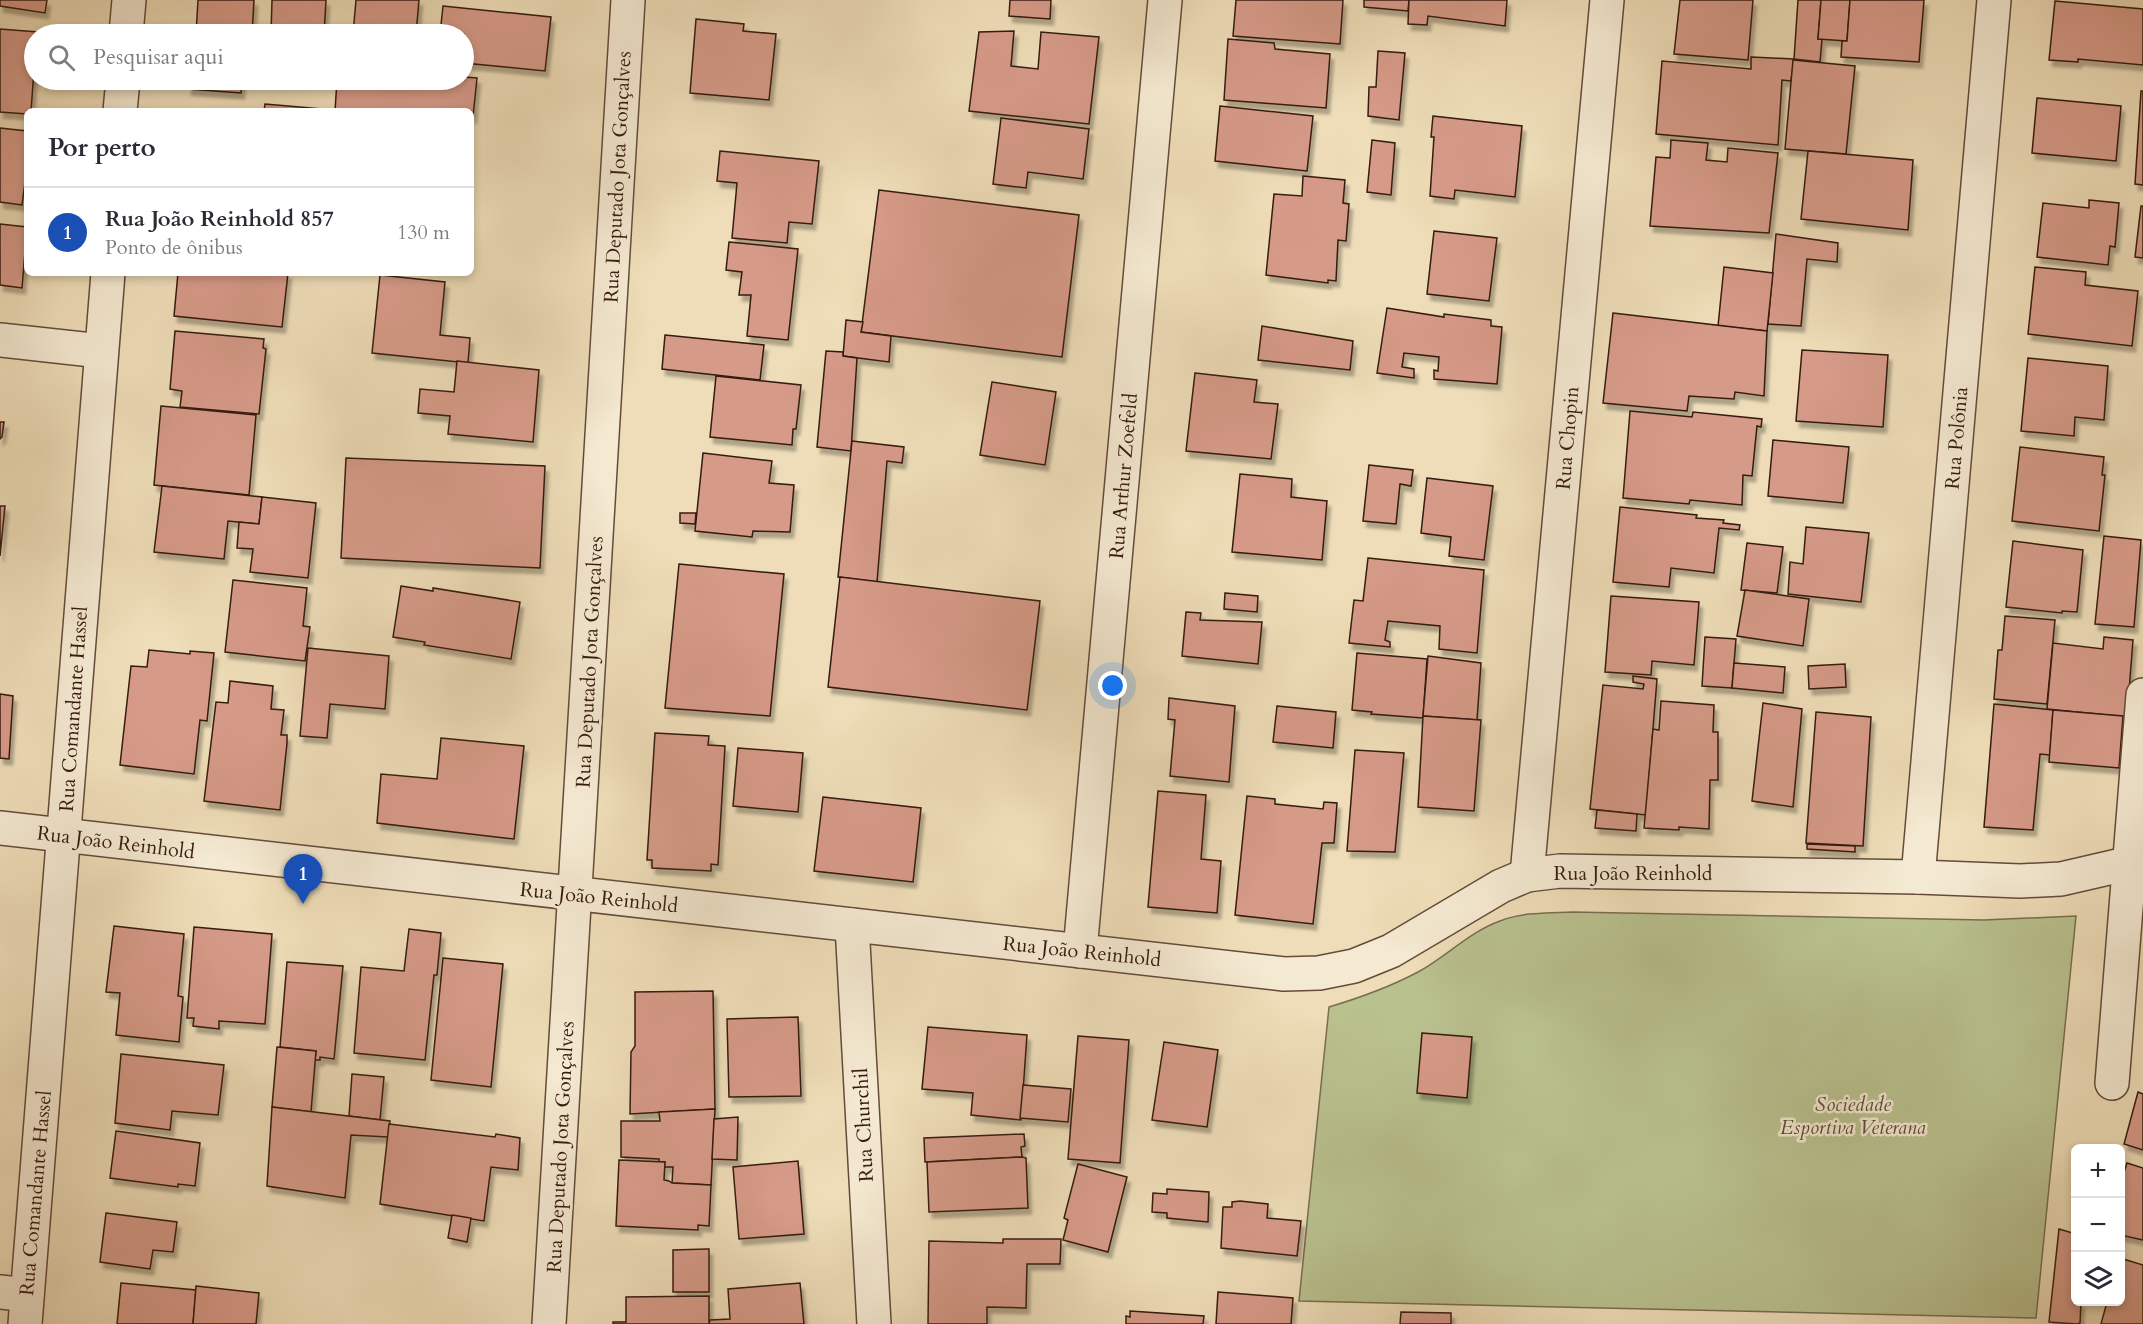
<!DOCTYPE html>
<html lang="pt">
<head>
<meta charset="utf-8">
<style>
  body { margin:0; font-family:Cardo,serif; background:#f7f7f7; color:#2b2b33 }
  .controls { position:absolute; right:18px; bottom:18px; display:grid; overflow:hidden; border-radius:9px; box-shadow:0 3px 9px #0003 }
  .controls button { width:54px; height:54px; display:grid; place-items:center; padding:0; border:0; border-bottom:2px solid #e1e1e2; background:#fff; color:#2b2b33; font:30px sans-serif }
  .you { position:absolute; left:1113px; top:686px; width:21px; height:21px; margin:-15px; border:4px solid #fff; border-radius:50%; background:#1a73e8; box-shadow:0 0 0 9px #1a73e833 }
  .badge { display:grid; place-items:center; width:39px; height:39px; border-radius:50%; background:#8f2418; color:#fff; font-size:20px; font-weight:700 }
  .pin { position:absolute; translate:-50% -50px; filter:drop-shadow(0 2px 3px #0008) }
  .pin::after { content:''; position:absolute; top:32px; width:21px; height:18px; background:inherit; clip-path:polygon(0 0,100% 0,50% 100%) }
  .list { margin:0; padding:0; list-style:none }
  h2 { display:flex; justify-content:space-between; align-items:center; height:78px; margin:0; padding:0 24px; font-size:26px }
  h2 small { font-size:20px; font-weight:400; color:#7c7c81 }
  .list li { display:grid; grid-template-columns:39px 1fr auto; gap:18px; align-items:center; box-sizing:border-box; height:90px; padding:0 24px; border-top:2px solid #e1e1e2 }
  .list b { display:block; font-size:22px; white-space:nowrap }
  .list p { margin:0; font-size:20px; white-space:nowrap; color:#7c7c81 }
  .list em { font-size:20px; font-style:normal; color:#7c7c81 }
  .icon { flex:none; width:33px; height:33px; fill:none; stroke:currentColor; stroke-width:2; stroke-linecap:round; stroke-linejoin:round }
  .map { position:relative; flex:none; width:2143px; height:1324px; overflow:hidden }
  .search { position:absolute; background:#fff; box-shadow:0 3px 9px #0003; left:24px; top:24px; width:450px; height:66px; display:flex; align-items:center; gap:15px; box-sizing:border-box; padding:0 21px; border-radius:33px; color:#7c7c81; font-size:22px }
  .panel { position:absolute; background:#fff; box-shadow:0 3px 9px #0003; left:24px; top:108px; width:450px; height:168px; border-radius:9px }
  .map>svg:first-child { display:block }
  .green { fill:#b9c18f; stroke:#786e50; stroke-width:1.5 }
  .building { fill:#d69a88; stroke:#361a10; stroke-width:1.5; filter:url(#shadow) }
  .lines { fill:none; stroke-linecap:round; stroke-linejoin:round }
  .minor-casing { stroke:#644b3a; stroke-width:36 }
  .minor { stroke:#f4e9d1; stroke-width:33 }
  .labels { text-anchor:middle; stroke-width:5; stroke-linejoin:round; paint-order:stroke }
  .street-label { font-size:20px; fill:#361a10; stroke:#f4e9d1 }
  .park-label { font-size:20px; font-style:italic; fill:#5d4c36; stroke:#f4e9d1 }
</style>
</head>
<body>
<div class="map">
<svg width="2143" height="1324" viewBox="0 0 2143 1324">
  <defs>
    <filter id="shadow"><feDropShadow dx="3.5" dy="6" stdDeviation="1.5" flood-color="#0004"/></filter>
  </defs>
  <rect width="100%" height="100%" fill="#eeddb8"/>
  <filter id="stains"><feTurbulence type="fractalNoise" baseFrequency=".00333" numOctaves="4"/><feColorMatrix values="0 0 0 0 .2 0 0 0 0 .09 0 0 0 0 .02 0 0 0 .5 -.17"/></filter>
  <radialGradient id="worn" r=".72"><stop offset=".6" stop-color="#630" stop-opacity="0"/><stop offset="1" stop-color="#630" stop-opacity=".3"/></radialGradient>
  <path class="green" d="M1572 912 1984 920 2076 916 2036 1318 1299 1301 1329 1007C1359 998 1390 987 1418 972 1446 957 1469 932 1500 921 1522 912 1549 913 1572 912Z"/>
  <g class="building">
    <path d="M0 0H47L45 13 0 6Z"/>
    <path d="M198 0H254L252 34H196Z"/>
    <path d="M272 0H326L324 34H271Z"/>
    <path d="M356 0H419L416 34H353Z"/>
    <path d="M1010 0H1051L1050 19 1009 16Z"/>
    <path d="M1236 0H1343L1340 44 1233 36Z"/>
    <path d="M1364 0H1409L1408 11 1364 7Z"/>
    <path d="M1409 0H1507L1505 26 1428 16 1427 25 1408 24Z"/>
    <path d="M1680 0H1753L1748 60 1674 54Z"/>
    <path d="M1798 0H1821L1818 39H1822L1820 62 1794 59Z"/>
    <path d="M1821 0H1850L1847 41 1818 39Z"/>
    <path d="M1850 0H1924L1919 62 1841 57 1842 41H1847Z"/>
    <path d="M2055 1 2143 9V65L2078 59V62L2049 60Z"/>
    <path d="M443 6 551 17 545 71 464 63V34H440Z"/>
    <path d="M696 19 744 24 743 31 776 34 769 100 690 93Z"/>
    <path d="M0 29 38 32V34H34V70L31 111H27V114L0 112Z"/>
    <path d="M1014 31 1011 66 1038 69 1041 32 1099 37 1089 124 969 111 979 32Z"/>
    <path d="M1228 39 1274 43 1275 49 1330 54 1326 108 1224 100Z"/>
    <path d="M1378 51 1405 53 1399 120 1368 116 1369 87H1376Z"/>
    <path d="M1751 57 1794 59 1791 81 1782 80 1778 145 1656 134 1662 61 1751 69Z"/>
    <path d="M1793 60 1855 66 1846 154 1785 149Z"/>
    <path d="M464 77 477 78 473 117H471V111H335L337 80H464Z"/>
    <path d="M189 80H242L241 93 188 89Z"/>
    <path d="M2141 91H2143V185L2135 184Z"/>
    <path d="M2037 98 2121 106 2116 161 2032 153Z"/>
    <path d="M265 104 334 110 264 111Z"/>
    <path d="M1220 106 1313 116 1307 171 1215 161Z"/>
    <path d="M1433 116 1522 126 1515 197 1455 190 1454 199 1430 196 1434 137H1431Z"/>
    <path d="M1001 118 1089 129 1083 179 1028 172 1026 188 993 184Z"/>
    <path d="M0 128 27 131V167L22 205 0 202Z"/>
    <path d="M1372 140 1395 143 1391 195 1367 192Z"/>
    <path d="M1671 140 1708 143 1706 160 1727 162 1728 148 1778 153 1769 233 1650 226 1656 157 1670 158Z"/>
    <path d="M720 151 819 161 812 224 789 222 787 243 732 238 737 183 717 181Z"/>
    <path d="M1808 151 1913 160 1908 230 1801 219Z"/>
    <path d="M1303 176 1345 180 1343 203 1349 204 1346 241 1338 240 1336 281 1328 280V283L1266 275 1274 194 1302 196Z"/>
    <path d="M879 190 1079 215 1062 357 861 332Z"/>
    <path d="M2089 200 2119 203 2115 247 2110 246 2108 265 2037 257 2043 203 2089 208Z"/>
    <path d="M2141 206H2143V258L2135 257Z"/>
    <path d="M0 224 27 227 22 288 0 285Z"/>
    <path d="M1434 231 1497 238 1489 301 1427 294Z"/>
    <path d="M1776 234 1838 243 1837 262 1807 259 1801 326 1768 324Z"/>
    <path d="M729 242 798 249 788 340 747 336 751 295H739L742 272 726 270Z"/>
    <path d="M1724 267 1773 273 1767 331 1718 326Z"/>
    <path d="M2035 267 2086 272 2085 285 2138 291 2132 346 2028 334Z"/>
    <path d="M178 273H288L282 327 174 316Z"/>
    <path d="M380 275 445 282 440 335 470 338 468 363 372 353Z"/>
    <path d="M1387 308 1444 317V314L1491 320V326L1502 327 1497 384 1434 379V370L1438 371 1439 357 1404 353 1402 367 1414 369V378L1377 373Z"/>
    <path d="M1613 313 1767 331 1764 396 1735 392 1734 399 1689 396 1687 411 1603 403Z"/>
    <path d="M846 320 863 322 861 332 891 336 889 362 843 356Z"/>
    <path d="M1262 326 1353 341 1350 370 1258 360Z"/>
    <path d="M175 331 264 339 263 348 266 349 259 414 180 407 182 391 170 389Z"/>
    <path d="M665 335 764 345 760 380 662 369Z"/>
    <path d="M1802 350 1888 355 1883 427 1796 421Z"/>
    <path d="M826 351 843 352V356L857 358 851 451 817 447Z"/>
    <path d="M2028 358 2108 366 2104 420 2075 417 2074 436 2021 431Z"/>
    <path d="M457 361 539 370 533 442 448 434 450 416 418 413 420 389 454 392Z"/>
    <path d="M1195 373 1257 380 1254 402 1278 404 1271 459 1186 451Z"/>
    <path d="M716 376 801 385 796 429H793L792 445 710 437Z"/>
    <path d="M992 382 1056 392 1045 465 980 455Z"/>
    <path d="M161 406 256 415 249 495 154 485Z"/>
    <path d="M1630 411 1692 417 1693 412 1762 419 1761 427 1757 426 1752 476 1743 475 1742 505 1690 500 1689 504 1623 498Z"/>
    <path d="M0 422H4L2 437 0 439Z"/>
    <path d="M1773 440 1849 447 1843 503 1768 496Z"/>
    <path d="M852 441 904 447 902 463 887 461 877 582 838 577Z"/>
    <path d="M2020 447 2104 457 2102 475H2105L2099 531 2012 521Z"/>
    <path d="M703 453 772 461 769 483 794 485 790 532 753 531 752 537 695 531Z"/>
    <path d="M346 458 545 466 540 568 341 558Z"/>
    <path d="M1369 465 1413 470 1411 486 1400 484 1396 524 1363 521Z"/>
    <path d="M1240 474 1292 479 1291 497 1327 501 1322 560 1232 552Z"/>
    <path d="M1427 478 1493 486 1484 560 1449 556 1451 537 1421 533Z"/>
    <path d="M162 486 262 497 259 524 228 521 224 559 154 552Z"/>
    <path d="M262 497 316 503 308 578 250 572 253 549 237 548 239 522 259 524Z"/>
    <path d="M0 506H5L0 556Z"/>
    <path d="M1620 507 1697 515 1696 518 1724 520 1723 523 1740 525 1739 530 1719 528 1714 573 1671 568 1669 587 1613 582Z"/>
    <path d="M680 513H696L695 524 680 523Z"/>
    <path d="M1806 527 1869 533 1861 602 1788 594 1790 562 1803 564Z"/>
    <path d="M2104 536 2141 540 2134 627 2095 624Z"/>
    <path d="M2013 541 2083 550 2077 612 2062 611V613L2006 607Z"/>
    <path d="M1747 543 1783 547 1777 593 1741 590Z"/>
    <path d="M1368 558 1484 570 1477 653 1439 649 1440 626 1388 621 1385 640 1390 642V647L1349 643 1354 600 1363 601Z"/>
    <path d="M679 564 784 574 770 716 665 708Z"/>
    <path d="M840 577 1040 601 1027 710 828 687Z"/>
    <path d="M233 580 307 588 303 626 310 627 305 661 225 652Z"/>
    <path d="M401 586 433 591V588L520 602 511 659 424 645 425 642 393 637Z"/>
    <path d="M1745 590 1809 599 1803 646 1737 636Z"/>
    <path d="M1225 593 1258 596 1257 612 1224 609Z"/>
    <path d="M1611 596 1699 602 1694 665 1652 661 1651 675 1605 672Z"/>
    <path d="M1186 612 1201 613 1200 620 1262 622 1258 664 1182 656Z"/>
    <path d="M2005 616 2055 620 2047 704 1994 699 1998 650H2002Z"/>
    <path d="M1705 637 1736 639 1732 688 1702 686Z"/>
    <path d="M2104 637 2133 640 2127 717 2047 709 2053 643 2103 649Z"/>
    <path d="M308 648 389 656 385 709 330 704 327 738 300 736Z"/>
    <path d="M149 650 190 654V651L214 653 207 721 200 720 194 774 120 765 131 666 147 667Z"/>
    <path d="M1357 653 1427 659 1423 718 1371 714 1372 712 1352 710Z"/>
    <path d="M1428 656 1481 663 1477 720 1423 716Z"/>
    <path d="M1734 663 1785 667 1783 693 1732 688Z"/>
    <path d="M1845 664 1846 687 1809 689 1808 666Z"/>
    <path d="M1633 676 1657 679 1646 815 1590 809 1603 685 1643 689 1644 684 1633 682Z"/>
    <path d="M230 681 273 686 271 709 284 710 281 735H287V743L280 810 204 801 216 702 228 703Z"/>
    <path d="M0 694 13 696 9 759 0 758Z"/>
    <path d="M1169 698 1235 706 1229 782 1170 776 1175 720 1168 719Z"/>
    <path d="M1661 701 1714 705 1713 732H1718V780H1710L1709 829 1679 827V830L1644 828 1653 729 1659 730Z"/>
    <path d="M1763 703 1802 709 1793 807 1752 801Z"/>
    <path d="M1994 704 2053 710 2050 755 2040 754 2033 830 1984 827Z"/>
    <path d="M1277 706 1336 712 1333 748 1273 742Z"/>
    <path d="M2053 710 2123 716 2119 768 2049 762Z"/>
    <path d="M1816 712 1871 717 1863 846 1806 843Z"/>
    <path d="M1423 716 1481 720 1474 811 1418 807Z"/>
    <path d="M655 733 709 736 708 745 725 746 718 865 711 864V871L652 868V860H647Z"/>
    <path d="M441 738 524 746 514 839 377 823 381 774 437 779Z"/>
    <path d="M738 748 803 753 798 812 733 806Z"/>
    <path d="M1355 750 1404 753 1395 852 1347 851Z"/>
    <path d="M1158 791 1206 795 1201 859 1221 861 1217 913 1148 907Z"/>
    <path d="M1247 796 1275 799V804L1323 809 1324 802 1337 803 1334 843H1322L1313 924 1235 915Z"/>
    <path d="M823 797 921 808 913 882 814 871Z"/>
    <path d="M1597 810 1637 814 1636 831 1595 828Z"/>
    <path d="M1807 844 1855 846V852L1807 849Z"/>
    <path d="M114 926 184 934 178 996 183 997 179 1042 116 1035 120 993 106 992Z"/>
    <path d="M194 927 272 934 265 1024 219 1021V1029L193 1026 194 1018H187Z"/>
    <path d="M409 929 441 933 437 975H434L425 1060 354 1053 361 967 404 971Z"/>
    <path d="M443 958 503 964 491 1087 431 1080Z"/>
    <path d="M287 962 343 966 334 1059 320 1057V1060H315L316 1051 280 1047Z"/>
    <path d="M713 991 715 1109 630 1114 631 1052 635 1046V992Z"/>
    <path d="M798 1017 801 1096 729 1097 727 1019Z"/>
    <path d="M928 1027 1027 1035 1021 1120 971 1115 973 1093 922 1089Z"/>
    <path d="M1422 1033 1472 1037 1467 1098 1417 1093Z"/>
    <path d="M1078 1036 1129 1040 1120 1163 1068 1159Z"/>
    <path d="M1164 1042 1218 1050 1207 1127 1152 1120Z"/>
    <path d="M277 1047 316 1051 311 1112 272 1107Z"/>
    <path d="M121 1054 224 1065 218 1115 172 1111 170 1130 115 1123Z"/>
    <path d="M352 1074 384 1077 380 1120 349 1116Z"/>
    <path d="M1023 1085 1071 1089 1068 1122 1020 1118Z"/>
    <path d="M2138 1092 2143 1094V1150L2124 1144Z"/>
    <path d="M272 1107 390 1121 388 1137 351 1135 345 1198 267 1186Z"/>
    <path d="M715 1109 711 1185 672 1183 673 1167H664L665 1162H659V1159L621 1157V1121H660L659 1112Z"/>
    <path d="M738 1117 737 1160 712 1159 714 1119Z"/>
    <path d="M389 1124 495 1137 496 1134 520 1138 518 1170 491 1167 484 1221 380 1204Z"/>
    <path d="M116 1131 200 1143 195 1186 178 1184V1187L110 1178Z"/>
    <path d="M1024 1134 1025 1146 1021 1147 1022 1157 925 1162 924 1138Z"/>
    <path d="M1022 1157 1026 1158 1028 1208 929 1212 927 1162Z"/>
    <path d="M619 1160 665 1162 664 1180 669 1181 672 1183 711 1185 709 1226 698 1225V1230L616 1226Z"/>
    <path d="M798 1161 804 1234 739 1239 733 1167Z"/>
    <path d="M2127 1163 2143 1168V1240L2120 1235V1184Z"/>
    <path d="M1078 1164 1127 1177 1108 1252 1063 1240 1068 1220 1064 1218Z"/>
    <path d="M1167 1189 1209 1192 1208 1222 1167 1218V1213L1152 1212 1153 1193 1167 1194Z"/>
    <path d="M1240 1201 1268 1204 1267 1218 1301 1221 1297 1256 1221 1248 1223 1207H1232V1202Z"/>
    <path d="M106 1213 177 1222 173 1252 153 1250 150 1269 100 1262Z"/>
    <path d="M452 1215 471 1218 467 1242 448 1238Z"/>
    <path d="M2059 1229 2076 1234V1302H2081L2080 1323 2077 1324 2049 1322Z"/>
    <path d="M1003 1239H1061L1060 1264H1027L1026 1308 987 1307V1324H928L929 1241 1003 1243Z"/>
    <path d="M707 1249H709V1292H673V1250Z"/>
    <path d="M2120 1258 2143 1265V1324H2101L2107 1302H2120Z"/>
    <path d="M121 1283 196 1290 193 1324H117Z"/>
    <path d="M800 1283 804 1324H709L710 1320 730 1319 728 1289Z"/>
    <path d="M196 1286 259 1293 256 1324H193Z"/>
    <path d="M1218 1292 1293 1298 1291 1324H1216Z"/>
    <path d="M709 1296V1324H613V1322H626V1297Z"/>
    <path d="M1130 1311 1204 1316 1203 1324H1126V1316L1130 1317Z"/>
    <path d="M1401 1312 1451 1313V1324H1400Z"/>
  </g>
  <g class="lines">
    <g class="minor-casing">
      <g id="minor">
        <path d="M126 34 129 0"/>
        <path d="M120 111 123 80"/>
        <path d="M0 340 101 351"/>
        <path d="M0 828 1284 974 1319 973 1354 966 1391 951 1501 886 1527 875 1560 871 1918 877 2020 881 2061 879 2143 860"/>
        <path d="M1527 875 1607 0"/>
        <path d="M1918 877 1994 0"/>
        <path d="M852 925 874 1324"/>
        <path d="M1080 951 1165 0"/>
        <path d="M2112 1083 2143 695"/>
        <path d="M0 1292 27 1295"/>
        <path d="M25 1324 108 273"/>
        <path d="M549 1324 628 0"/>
      </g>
    </g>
    <use href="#minor" class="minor"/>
  </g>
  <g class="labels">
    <g class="street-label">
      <text transform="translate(617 177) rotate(-87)" y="7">Rua Deputado Jota Gonçalves</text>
      <text transform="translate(1567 438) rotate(-85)" y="7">Rua Chopin</text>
      <text transform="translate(1956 438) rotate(-85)" y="7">Rua Polônia</text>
      <text transform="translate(1123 476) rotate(-85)" y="7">Rua Arthur Zoefeld</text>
      <text transform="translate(589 662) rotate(-87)" y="7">Rua Deputado Jota Gonçalves</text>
      <text transform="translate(73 709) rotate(-86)" y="7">Rua Comandante Hassel</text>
      <text transform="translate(116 842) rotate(7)" y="7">Rua João Reinhold</text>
      <text x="1633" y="880">Rua João Reinhold</text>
      <text transform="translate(599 897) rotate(6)" y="7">Rua João Reinhold</text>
      <text transform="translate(1082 951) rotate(6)" y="7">Rua João Reinhold</text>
      <text transform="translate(863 1125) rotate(-93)" y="7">Rua Churchil</text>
      <text transform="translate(560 1147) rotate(-87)" y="7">Rua Deputado Jota Gonçalves</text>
      <text transform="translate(35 1193) rotate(-85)" y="7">Rua Comandante Hassel</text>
    </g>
    <g class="park-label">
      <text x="1853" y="1111">Sociedade<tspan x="1853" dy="23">Esportiva Veterana</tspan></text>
    </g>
  </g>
  <rect width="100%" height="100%" filter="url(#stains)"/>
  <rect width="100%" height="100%" fill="url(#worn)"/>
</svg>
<div class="controls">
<button>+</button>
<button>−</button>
<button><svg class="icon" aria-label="layers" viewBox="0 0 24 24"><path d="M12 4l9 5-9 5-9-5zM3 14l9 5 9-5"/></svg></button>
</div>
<div class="you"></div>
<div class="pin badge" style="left:303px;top:904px;background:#1a4fb4">1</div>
<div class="search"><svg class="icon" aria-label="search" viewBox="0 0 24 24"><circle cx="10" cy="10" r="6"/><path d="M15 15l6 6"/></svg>Pesquisar aqui</div>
<section class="panel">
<h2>Por perto<small></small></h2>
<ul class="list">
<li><span class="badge" style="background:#1a4fb4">1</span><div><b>Rua João Reinhold 857</b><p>Ponto de ônibus</p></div><em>130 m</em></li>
</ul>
</section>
</div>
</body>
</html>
